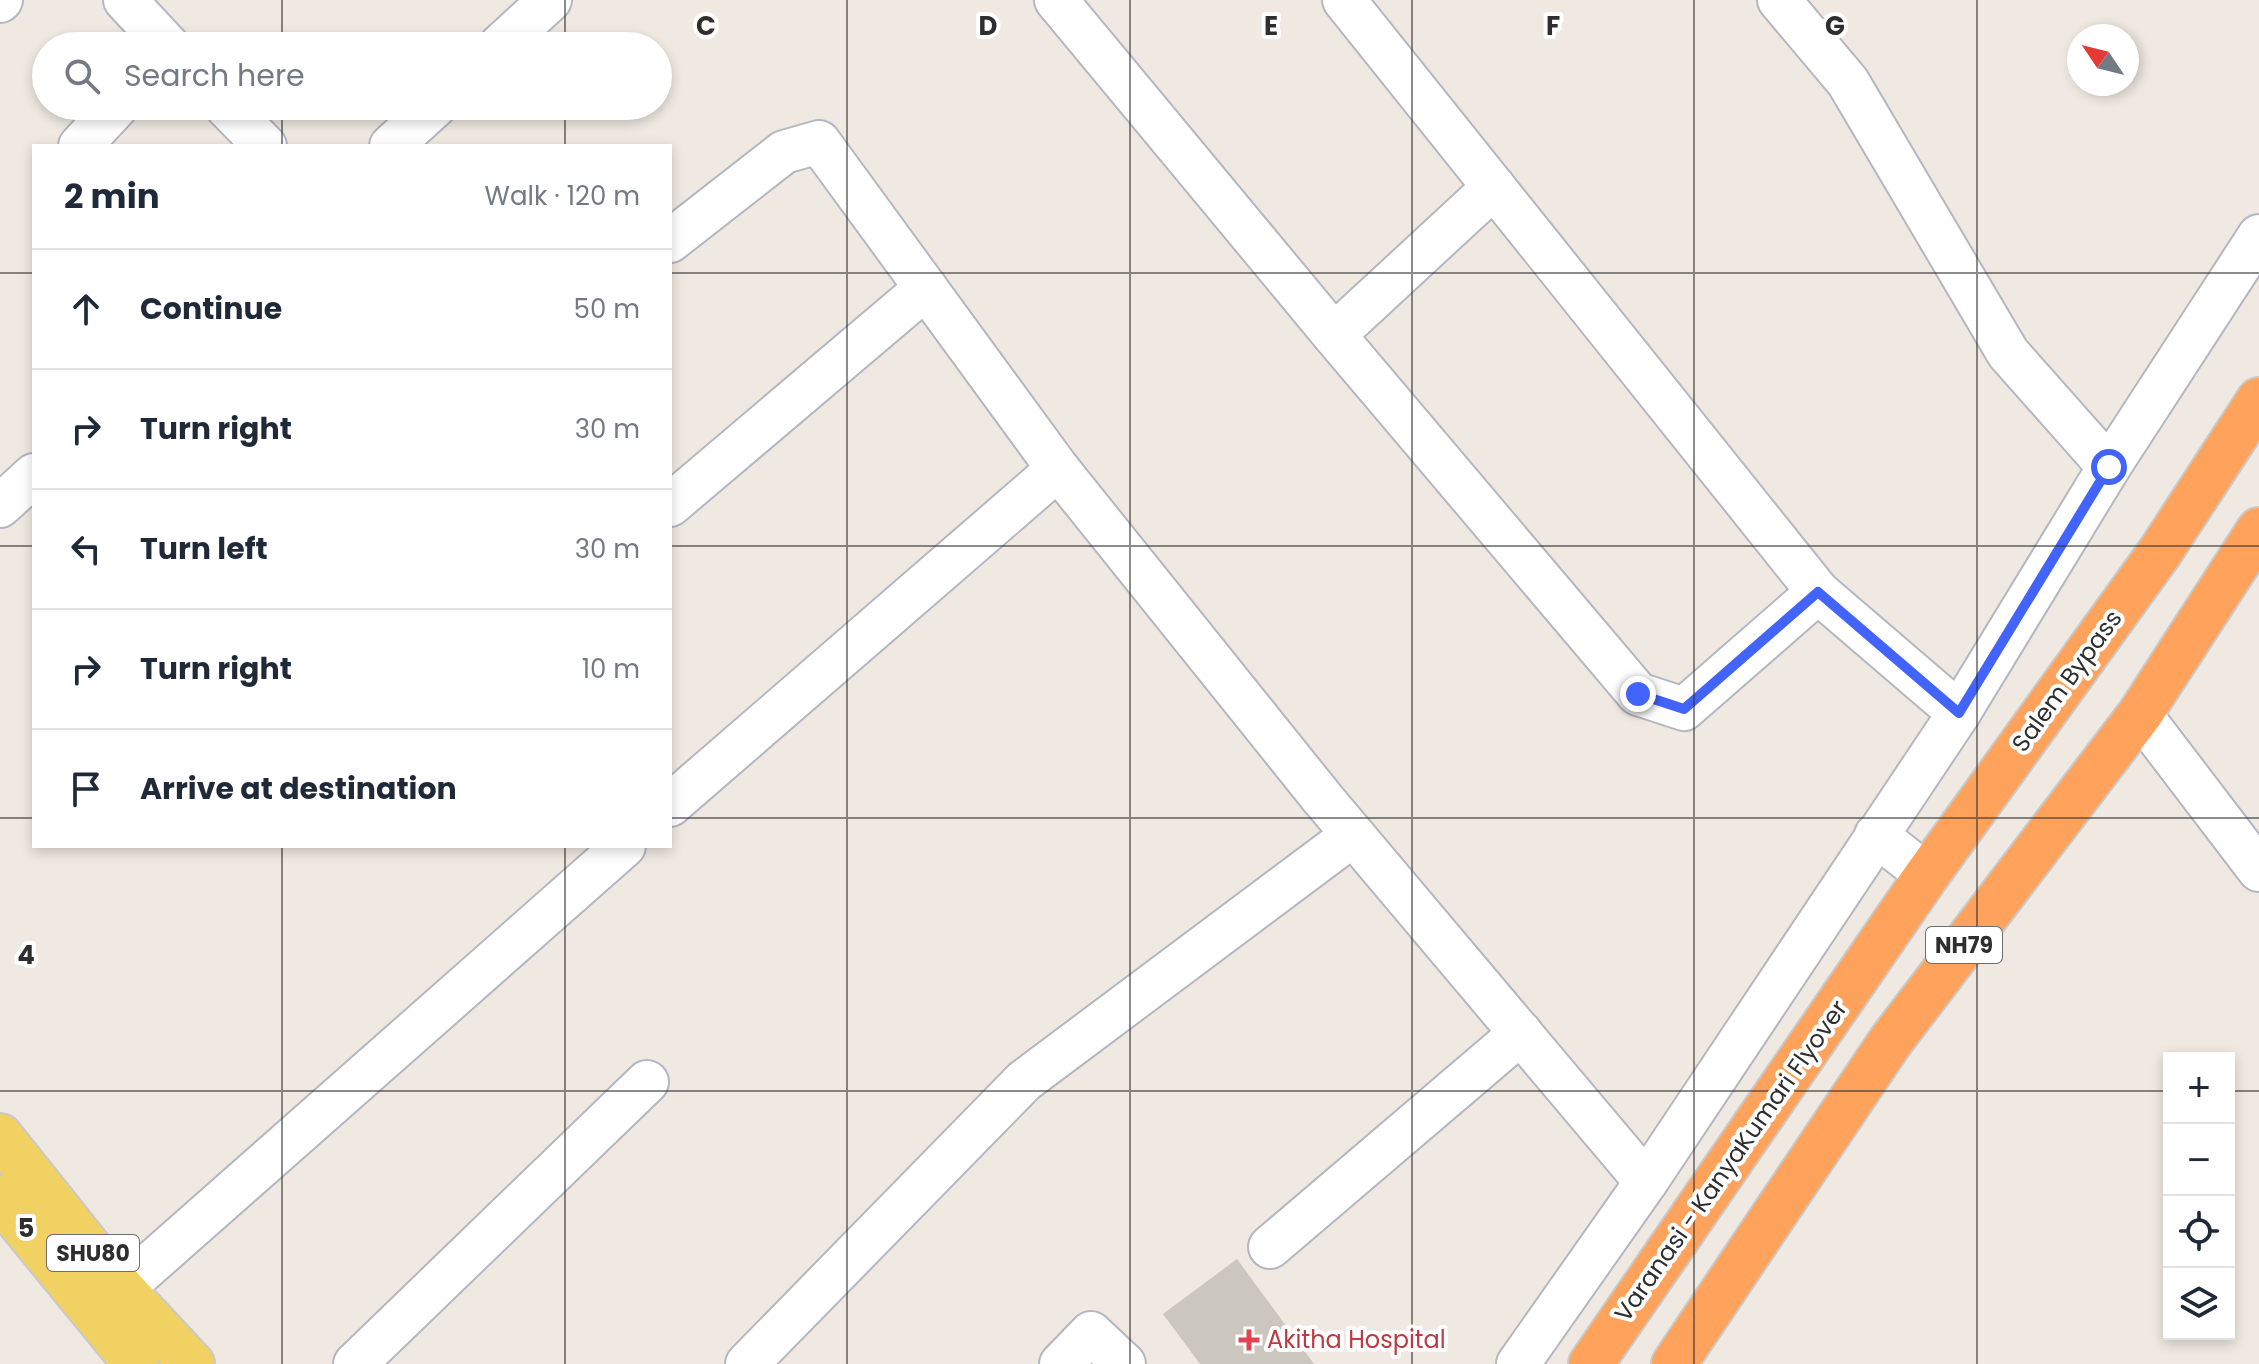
<!DOCTYPE html>
<html lang="en">
<head>
<meta charset="utf-8">
<style>
  body { margin:0; font-family:Poppins,sans-serif; background:#f2f2f3; color:#1f2937 }
  .controls { position:absolute; right:24px; bottom:24px; display:grid; overflow:hidden; border-radius:0px; box-shadow:0 4px 12px #0003 }
  .controls button { width:72px; height:72px; display:grid; place-items:center; padding:0; border:0; border-bottom:2px solid #e0e1e3; background:#fff; color:#1f2937; font:40px sans-serif }
  .compass { position:absolute; left:2067px; top:24px; width:72px; height:72px; border-radius:50%; background:#fff; box-shadow:0 4px 12px #0003; rotate:305deg }
  .stop { position:absolute; width:24px; height:24px; margin:-18px; border:6px solid #4264fb; border-radius:50%; background:#fff }
  .stop.end { background:#4264fb; border-color:#fff; box-shadow:0 2px 8px #0008 }
  .list { margin:0; padding:0; list-style:none }
  h2 { display:flex; justify-content:space-between; align-items:center; height:104px; margin:0; padding:0 32px; font-size:34px }
  h2 small { font-size:26px; font-weight:400; color:#747a83 }
  .list li { display:grid; grid-template-columns:52px 1fr auto; gap:24px; align-items:center; box-sizing:border-box; height:120px; padding:0 32px; border-top:2px solid #e0e1e3 }
  .list b { display:block; font-size:30px; white-space:nowrap }
  .list em { font-size:26px; font-style:normal; color:#747a83 }
  .icon { flex:none; width:44px; height:44px; fill:none; stroke:currentColor; stroke-width:2; stroke-linecap:round; stroke-linejoin:round }
  .map { position:relative; flex:none; width:2259px; height:1364px; overflow:hidden }
  .search { position:absolute; background:#fff; box-shadow:0 4px 12px #0003; left:32px; top:32px; width:640px; height:88px; display:flex; align-items:center; gap:20px; box-sizing:border-box; padding:0 28px; border-radius:44px; color:#747a83; font-size:30px }
  .panel { position:absolute; background:#fff; box-shadow:0 4px 12px #0003; left:32px; top:144px; width:640px; height:704px; border-radius:0px }
  .map>svg:first-child { display:block }
  .building { fill:#cbc7bf }
  .lines { fill:none; stroke-linecap:round; stroke-linejoin:round }
  .minor-casing { stroke:#b4b7c1; stroke-width:46 }
  .major-casing { stroke:#c9c9c9; stroke-width:48 }
  .highway-casing { stroke:#c9c9c9; stroke-width:48 }
  .minor { stroke:#fff; stroke-width:42 }
  .major { stroke:#f2d163; stroke-width:44 }
  .highway { stroke:#ffa35c; stroke-width:44 }
  .route { stroke:#4264fb; stroke-width:10 }
  .grid { fill:none; stroke:#2e2e2e; stroke-width:2; stroke-opacity:0.55 }
  .health-dot { fill:#e0444e; stroke:#fff; stroke-width:3 }
  .labels { text-anchor:middle; stroke-width:8; stroke-linejoin:round; paint-order:stroke }
  .shield { fill:#fff; stroke:#6d6d6d; stroke-width:2 }
  .shield-label { font-size:22px; font-weight:bold; fill:#2e2e2e }
  .street-label { font-size:24px; fill:#2e2e2e; stroke:#fff }
  .health-label { font-size:24px; fill:#be3a42; stroke:#fff; text-anchor:start }
  .grid-label { font-size:26px; text-anchor:middle; font-weight:bold; fill:#2e2e2e; stroke:#fff; stroke-width:8; stroke-linejoin:round; paint-order:stroke }
</style>
</head>
<body>
<div class="map">
<svg width="2259" height="1364" viewBox="0 0 2259 1364">
  <rect width="100%" height="100%" fill="#efe9e1"/>
  <path class="building" d="M1237 1259 1314 1364H1200L1163 1314Z"/>
  <g class="lines">
    <g class="minor-casing">
      <g id="minor">
        <path d="M125 0 168 46"/>
        <path d="M1056 0 1334 335 1638 694 1684 709 1818 592 1959 713"/>
        <path d="M1344 0 1818 592"/>
        <path d="M1779 0 1848 82 2008 353 2109 467"/>
        <path d="M0 1 1 0"/>
        <path d="M500 46 550 0"/>
        <path d="M226 106 265 146"/>
        <path d="M80 146 117 106"/>
        <path d="M391 146 435 106"/>
        <path d="M670 241 784 152 819 142 1058 469 1323 799 1646 1182"/>
        <path d="M1334 335 1494 187"/>
        <path d="M670 505 926 288"/>
        <path d="M0 506 34 475"/>
        <path d="M2140 714 2259 870"/>
        <path d="M670 805 1058 469"/>
        <path d="M1876 835 1927 875"/>
        <path d="M1270 1247 1521 1033"/>
        <path d="M122 1289 624 846"/>
        <path d="M355 1364 647 1082"/>
        <path d="M747 1364 1024 1081 1353 835"/>
        <path d="M1061 1364 1091 1333 1124 1364"/>
        <path d="M1518 1364 1646 1182 1959 713 2109 467 2259 236"/>
      </g>
    </g>
    <g class="major-casing">
      <g id="major">
        <path d="M0 1136 122 1289 192 1364"/>
        <path d="M0 1198 136 1364"/>
      </g>
    </g>
    <g class="highway-casing">
      <g id="highway">
        <path d="M1591 1364 1927 875 2160 552 2259 400"/>
        <path d="M1674 1364 1890 1042 2140 714 2259 530"/>
      </g>
    </g>
    <use href="#minor" class="minor"/>
    <use href="#major" class="major"/>
    <use href="#highway" class="highway"/>
  </g>
  <g class="lines">
    <path class="route" d="M1638 694 1684 709 1818 592 1959 713 2109 467"/>
  </g>
  <path class="grid" d="M282 0V46M565 0V46M847 0V1364M1130 0V1364M1412 0V1364M1694 0V1364M1977 0V1364M282 106V146M565 106V146M0 273H34M670 273H2259M0 546H34M670 546H2259M0 818H34M670 818H2259M282 846V1364M565 846V1364M0 1091H2169M2229 1091H2259"/>
  <path class="health-dot" d="M1245 1328h8v8h8v8h-8v8h-8v-8h-8v-8h8z"/>
  <g class="labels">
    <g class="shield">
      <rect x="1926" y="927" width="76" height="36" rx="6"/>
      <rect x="47" y="1235" width="92" height="36" rx="6"/>
    </g>
    <g class="shield-label">
      <text x="1964" y="953">NH79</text>
      <text x="93" y="1261">SHU80</text>
    </g>
    <g class="street-label">
      <text transform="translate(2067 681) rotate(-54)" y="8">Salem Bypass</text>
      <text transform="translate(1731 1161) rotate(-55)" y="8">Varanasi - KanyaKumari Flyover</text>
    </g>
    <g class="health-label">
      <text x="1267" y="1348">Akitha Hospital</text>
    </g>
  </g>
  <g class="grid-label">
    <text x="706" y="35">C</text>
    <text x="988" y="35">D</text>
    <text x="1271" y="35">E</text>
    <text x="1553" y="35">F</text>
    <text x="1835" y="35">G</text>
    <text x="26" y="964">4</text>
    <text x="26" y="1237">5</text>
  </g>
</svg>
<div class="controls">
<button>+</button>
<button>−</button>
<button><svg class="icon" aria-label="locate" viewBox="0 0 24 24"><circle cx="12" cy="12" r="6"/><path d="M12 2v4M12 18v4M2 12h4M18 12h4"/></svg></button>
<button><svg class="icon" aria-label="layers" viewBox="0 0 24 24"><path d="M12 4l9 5-9 5-9-5zM3 14l9 5 9-5"/></svg></button>
</div>
<svg class="compass" viewBox="-18 -18 36 36"><path d="M0-13l5 13h-10z" fill="#e53935"/><path d="M0 13l5-13h-10z" fill="#747a83"/></svg>
<div class="stop" style="left:2109px;top:467px"></div>
<div class="stop end" style="left:1638px;top:694px"></div>
<div class="search"><svg class="icon" aria-label="search" viewBox="0 0 24 24"><circle cx="10" cy="10" r="6"/><path d="M15 15l6 6"/></svg>Search here</div>
<section class="panel">
<h2>2 min<small>Walk · 120 m</small></h2>
<ul class="list">
<li><svg class="icon" aria-label="ahead" viewBox="0 0 24 24"><path d="M12 20V5M6 11l6-6 6 6"/></svg><div><b>Continue</b></div><em>50 m</em></li>
<li><svg class="icon" aria-label="right" viewBox="0 0 24 24"><path d="M7 20v-9h11M14 6l5 5-5 5"/></svg><div><b>Turn right</b></div><em>30 m</em></li>
<li><svg class="icon" aria-label="left" viewBox="0 0 24 24"><path d="M17 20v-9H6M10 6l-5 5 5 5"/></svg><div><b>Turn left</b></div><em>30 m</em></li>
<li><svg class="icon" aria-label="right" viewBox="0 0 24 24"><path d="M7 20v-9h11M14 6l5 5-5 5"/></svg><div><b>Turn right</b></div><em>10 m</em></li>
<li><svg class="icon" aria-label="arrive" viewBox="0 0 24 24"><path d="M6 21V4h12l-3 4 3 4H6"/></svg><div><b>Arrive at destination</b></div></li>
</ul>
</section>
</div>
</body>
</html>
